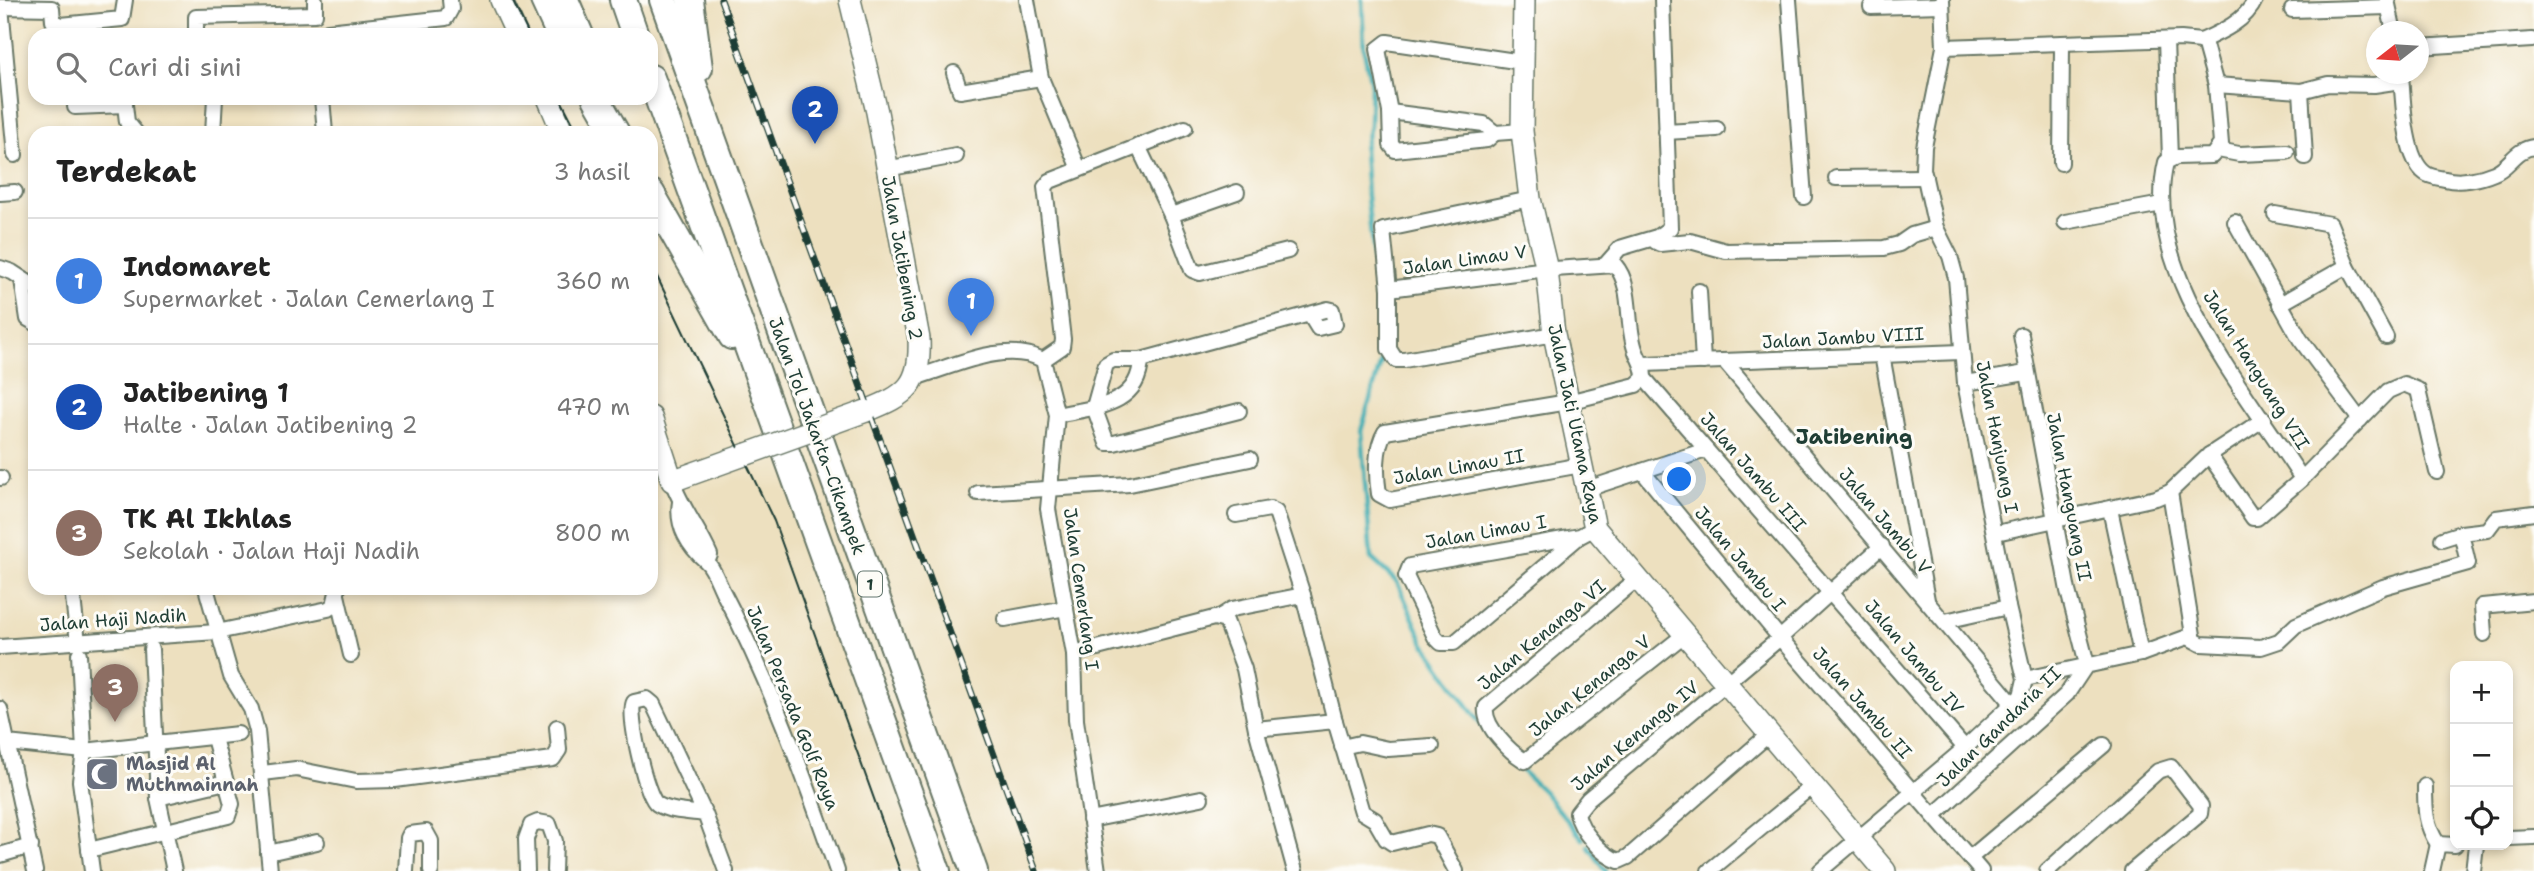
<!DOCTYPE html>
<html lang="id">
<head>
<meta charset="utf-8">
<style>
  body { margin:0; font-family:"Shantell Sans",sans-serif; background:#f2f2f2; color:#222 }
  .controls { position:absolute; right:21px; bottom:21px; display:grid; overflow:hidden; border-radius:14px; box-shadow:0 4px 10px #0003 }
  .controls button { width:63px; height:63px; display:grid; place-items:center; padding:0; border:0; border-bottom:2px solid #e0e0e0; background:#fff; color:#222; font:35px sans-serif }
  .compass { position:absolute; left:2366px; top:21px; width:63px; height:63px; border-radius:50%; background:#fff; box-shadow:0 4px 10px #0003; rotate:253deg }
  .you { position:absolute; left:1680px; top:480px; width:24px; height:24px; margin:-18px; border:5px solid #fff; border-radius:50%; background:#1a73e8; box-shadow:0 0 0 10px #1a73e833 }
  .badge { display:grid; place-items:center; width:46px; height:46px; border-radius:50%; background:#0f766e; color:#fff; font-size:23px; font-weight:700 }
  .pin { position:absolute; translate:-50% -58px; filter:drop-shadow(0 2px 4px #0008) }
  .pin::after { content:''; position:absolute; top:37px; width:24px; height:21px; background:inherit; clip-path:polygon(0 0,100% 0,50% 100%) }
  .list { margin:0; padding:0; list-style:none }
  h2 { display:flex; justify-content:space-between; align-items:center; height:91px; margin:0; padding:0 28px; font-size:30px }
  h2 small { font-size:23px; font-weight:400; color:#767676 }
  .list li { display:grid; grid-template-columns:46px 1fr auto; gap:21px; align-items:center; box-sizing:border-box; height:126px; padding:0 28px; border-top:2px solid #e0e0e0 }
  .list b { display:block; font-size:26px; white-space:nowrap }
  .list p { margin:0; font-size:23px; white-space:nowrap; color:#767676 }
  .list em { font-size:23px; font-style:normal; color:#767676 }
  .icon { flex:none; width:38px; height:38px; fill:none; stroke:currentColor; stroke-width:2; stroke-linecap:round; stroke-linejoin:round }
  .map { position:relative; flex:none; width:2534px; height:871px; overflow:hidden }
  .search { position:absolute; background:#fff; box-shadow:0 4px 10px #0003; left:28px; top:28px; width:630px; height:77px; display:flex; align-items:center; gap:18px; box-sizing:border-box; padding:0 24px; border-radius:21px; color:#767676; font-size:26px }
  .panel { position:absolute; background:#fff; box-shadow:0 4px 10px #0003; left:28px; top:126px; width:630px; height:469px; border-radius:21px }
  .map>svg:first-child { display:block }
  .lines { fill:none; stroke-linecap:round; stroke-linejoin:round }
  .stream { stroke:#3caeb4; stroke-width:4.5 }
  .street-casing { stroke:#677665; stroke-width:18 }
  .secondary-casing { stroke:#677665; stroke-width:24 }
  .highway-casing { stroke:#677665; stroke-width:30 }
  .street { stroke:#fff; stroke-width:14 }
  .secondary { stroke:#fff; stroke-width:21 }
  .highway { stroke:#fff; stroke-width:26 }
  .tram { stroke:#1f3d34; stroke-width:2 }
  .rail-casing { stroke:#1f3d34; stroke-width:7 }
  .rail { stroke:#fdfcf7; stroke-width:4.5; stroke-dasharray:13; stroke-linecap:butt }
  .secondary-bridge-casing { stroke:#677665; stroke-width:24; stroke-linecap:butt }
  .secondary-bridge { stroke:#fff; stroke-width:21 }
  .labels { text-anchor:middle; stroke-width:6; stroke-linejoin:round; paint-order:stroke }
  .shield { fill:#fdfcf7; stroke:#62766e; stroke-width:2 }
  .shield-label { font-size:16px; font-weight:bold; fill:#1f3d34 }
  .street-label { font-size:18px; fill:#1f3d34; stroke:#fdfcf7 }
  .worship-label { font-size:18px; font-weight:bold; fill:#5b616d; stroke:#fdfcf7; text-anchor:start }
  .quarter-label { font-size:21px; font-weight:bold; fill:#1f3d34; stroke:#fdfcf7 }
</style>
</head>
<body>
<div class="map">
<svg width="2534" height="871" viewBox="0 0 2534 871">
  <rect width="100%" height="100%" fill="#fdfcf7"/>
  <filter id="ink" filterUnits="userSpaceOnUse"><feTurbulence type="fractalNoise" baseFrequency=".0143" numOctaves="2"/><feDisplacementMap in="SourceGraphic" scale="14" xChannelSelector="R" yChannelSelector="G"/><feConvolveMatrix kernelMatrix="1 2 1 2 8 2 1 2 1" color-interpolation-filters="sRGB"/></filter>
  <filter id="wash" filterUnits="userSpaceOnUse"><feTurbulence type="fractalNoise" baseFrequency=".00686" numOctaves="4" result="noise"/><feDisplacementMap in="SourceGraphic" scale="28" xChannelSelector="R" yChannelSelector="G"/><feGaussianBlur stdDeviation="1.57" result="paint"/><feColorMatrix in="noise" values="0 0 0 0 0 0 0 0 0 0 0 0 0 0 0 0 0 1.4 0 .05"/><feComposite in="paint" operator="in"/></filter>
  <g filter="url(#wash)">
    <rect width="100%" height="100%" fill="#ede0bf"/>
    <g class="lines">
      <g class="stream">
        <path d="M1362 0 1364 50 1371 84 1370 126 1364 149 1367 196 1383 355 1361 431 1371 558 1397 582 1424 643 1495 745 1543 791 1583 839"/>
        <path d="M1588 846 1606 871"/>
      </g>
    </g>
  </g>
  <g filter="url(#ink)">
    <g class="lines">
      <g class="street-casing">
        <g id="street">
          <path d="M1027 0 1041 78 1079 169"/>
          <path d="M1789 0 1804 197"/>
          <path d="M2387 0 2394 32"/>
          <path d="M0 7 52 8 53 21 61 25 122 19 125 0"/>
          <path d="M1 7 15 155"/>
          <path d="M1871 7 1942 5"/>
          <path d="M2292 10 2388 7"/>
          <path d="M196 35V17L315 14V0"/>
          <path d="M323 35 328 31 446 18 451 9 450 0"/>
          <path d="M2166 40 2170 159"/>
          <path d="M2201 41C2221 32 2246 21 2255 0"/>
          <path d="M1944 47 2181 39 2201 41 2205 45 2216 85 2221 144 2212 156 2176 157 2166 162C2140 270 2248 393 2302 479"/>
          <path d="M2418 47 2532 40"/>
          <path d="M954 73 960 91 1041 78"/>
          <path d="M2401 74C2403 98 2404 158 2425 173 2430 177 2439 178 2445 179 2460 183 2480 179 2494 173 2510 167 2515 149 2534 147"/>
          <path d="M2216 85 2301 91 2328 84 2374 85 2401 81"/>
          <path d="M2301 91 2305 157"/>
          <path d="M322 98 325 133"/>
          <path d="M125 105 127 122 136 133"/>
          <path d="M75 107 125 105V98"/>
          <path d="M1390 112 1484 124 1495 133 1522 131"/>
          <path d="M1666 132 1717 129"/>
          <path d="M213 133 215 98"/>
          <path d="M1495 133 1487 140 1395 150 1391 145 1390 112 1378 49 1387 42 1522 62"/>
          <path d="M1138 146 1171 215 1192 270 1200 273 1288 251"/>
          <path d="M2218 150 2239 154 2287 152"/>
          <path d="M2061 163 2062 45"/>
          <path d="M886 169 956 156"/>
          <path d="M1836 178 1925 177"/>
          <path d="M0 193 15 192"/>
          <path d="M1530 199 1383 230 1389 289V349L1396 360H1404L1554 334"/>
          <path d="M2275 214 2330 224 2347 266 2386 337"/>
          <path d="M1171 215 1237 192"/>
          <path d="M2065 222 2162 204"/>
          <path d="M2235 222 2300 339 2360 420"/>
          <path d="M1656 242 1660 244 1690 241 1726 251 1884 248 1899 244 1912 235 1936 228"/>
          <path d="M1606 264 1620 248 1657 237 1670 228 1662 0"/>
          <path d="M0 268 12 272 35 287"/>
          <path d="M22 280 28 319 35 323"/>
          <path d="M1389 289 1539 270 1615 265C1634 287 1625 325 1636 352 1640 362 1644 366 1644 378"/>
          <path d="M1699 291 1703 362"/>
          <path d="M2280 304 2347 266"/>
          <path d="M1882 355 1927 600"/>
          <path d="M1043 360 1062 347 1063 339 1045 187 1050 181 1185 128"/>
          <path d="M1141 360H1113L1106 364 1094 407 1107 443H1114L1239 411"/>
          <path d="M1726 363 2012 703"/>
          <path d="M1644 364 1961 352"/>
          <path d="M917 377C954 366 1006 340 1043 360L1057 415 1048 509 1074 654 1076 720 1098 871"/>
          <path d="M1644 378 1965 748"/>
          <path d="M1965 383 2026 373"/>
          <path d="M1057 415C1093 407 1139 407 1141 360L1328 309 1332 310 1335 324 1318 328 1310 315"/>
          <path d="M2209 455 2253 518H2257L2302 479 2388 391 2404 384 2418 390 2437 472"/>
          <path d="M1581 465 1390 500 1379 494C1376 475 1375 448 1385 432L1568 402 1636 385 1644 378"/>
          <path d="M1642 471 1780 638 1981 871"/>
          <path d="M0 478H1"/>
          <path d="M672 481C681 507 699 529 710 555L707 562"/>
          <path d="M1587 489 1706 450"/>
          <path d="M978 493 1130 484 1250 459"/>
          <path d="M680 502C676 526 689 547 706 561 714 568 719 585 724 594 770 682 805 778 837 871"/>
          <path d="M2110 509 2141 654"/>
          <path d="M1236 515 1270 509 1276 512 1303 595 1335 721"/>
          <path d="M1996 533 2156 498 2170 492 2209 455 2264 419"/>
          <path d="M1580 536 1410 566 1406 576 1435 637 1441 643H1454L1580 536 1595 528"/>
          <path d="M2442 539 2461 533"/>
          <path d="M1637 579 1486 707C1483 726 1510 752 1525 761L1684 635"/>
          <path d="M206 588 231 676 251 709 257 731 270 871"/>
          <path d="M337 595 351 655"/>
          <path d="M73 597 78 643"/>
          <path d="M1218 618 1232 609 1303 595"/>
          <path d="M1005 619 1066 608"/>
          <path d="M1945 621 2008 607"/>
          <path d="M2484 634 2482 606 2534 601"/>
          <path d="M2190 638 2201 644 2261 647 2279 641 2296 625 2383 587 2468 563 2461 533 2487 530 2496 518 2534 513"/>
          <path d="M0 647 217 632 328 609 334 605 338 588"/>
          <path d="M151 649 158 798 174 871"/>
          <path d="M79 654 84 751 80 781 92 871"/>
          <path d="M1074 654 1214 618 1226 621 1244 669 1256 729 1295 871"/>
          <path d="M2025 679 2141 654 2193 635 2170 492"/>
          <path d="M0 709 35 871"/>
          <path d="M1256 729 1335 721 1362 812 1375 820 1386 839 1392 843 1428 834 1437 836 1456 871"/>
          <path d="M1768 735 1628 857 1619 861C1602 856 1580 830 1577 813L1588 799 1780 638 1882 546"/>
          <path d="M7 743 84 751 238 734"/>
          <path d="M1342 747 1360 743 1388 749 1432 746"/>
          <path d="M263 773 296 769 356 781 395 780 553 759 559 750 557 727"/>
          <path d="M2425 786C2425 809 2425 825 2438 844"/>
          <path d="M158 798 226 782"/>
          <path d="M705 814C691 812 669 812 657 804 646 797 627 713 634 702L647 699 653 704 705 814 726 871"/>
          <path d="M1934 815 2067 694 2087 664 2068 591 2021 335"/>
          <path d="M1090 820 1201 798"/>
          <path d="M2508 838 2534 837"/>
          <path d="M89 850 228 816 232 804 214 738"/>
          <path d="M268 853 317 842"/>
          <path d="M0 855 31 846"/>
          <path d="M1970 858 2104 745"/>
          <path d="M406 871 408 838 410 834 426 832 431 841V871"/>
          <path d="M527 871 526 839 531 825 538 822 549 824 555 841 554 871"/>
          <path d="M1709 871 1812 786"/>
          <path d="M1820 871 1965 748 2021 696 2025 679 2008 607 1965 383 1956 278 1950 256 1936 228 1923 169 1924 147 1944 47 1942 0"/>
          <path d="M2047 871 2158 771 2171 767 2201 806 2200 814 2132 871"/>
          <path d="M2432 871 2438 844 2455 845"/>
          <path d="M2473 871 2476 845"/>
        </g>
      </g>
      <g class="secondary-casing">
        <g id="secondary">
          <path d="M501 0 517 35"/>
          <path d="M850 0 877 112 919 339C921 385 907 395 866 411"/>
          <path d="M1524 0 1522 131 1530 199 1547 270 1554 334 1595 528 1885 871"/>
          <path d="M548 98 563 133"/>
          <path d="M651 417 672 481 747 454"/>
        </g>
      </g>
      <g class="highway-casing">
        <g id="highway">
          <path d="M544 0 560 35"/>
          <path d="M565 0 580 35"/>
          <path d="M623 0 635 35"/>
          <path d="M663 0 974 871"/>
          <path d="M690 0 699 68"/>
          <path d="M651 78 937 871"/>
          <path d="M596 98 616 133"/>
          <path d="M651 193 732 336"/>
        </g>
      </g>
      <use href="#street" class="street"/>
      <use href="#secondary" class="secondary"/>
      <use href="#highway" class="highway"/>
      <g class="tram">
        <path d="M512 0 529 35"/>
        <path d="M560 98 578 133"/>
        <path d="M651 264 774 521 900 871"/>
      </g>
      <g class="rail-casing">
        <path id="rail" d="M721 0 1036 871"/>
      </g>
      <use href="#rail" class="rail"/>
      <g class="secondary-bridge-casing">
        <path id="secondary-bridge" d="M747 454 866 411"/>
      </g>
      <use href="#secondary-bridge" class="secondary-bridge"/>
    </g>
  </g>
  <defs>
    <g id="mosque-square" transform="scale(1.75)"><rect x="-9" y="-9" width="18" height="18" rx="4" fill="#6b7280" stroke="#fdfcf7"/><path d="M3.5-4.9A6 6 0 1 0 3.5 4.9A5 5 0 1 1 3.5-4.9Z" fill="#fff"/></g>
  </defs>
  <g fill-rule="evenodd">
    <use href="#mosque-square" x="102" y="774"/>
  </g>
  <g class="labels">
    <rect class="shield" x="858" y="571.5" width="24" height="25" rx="5"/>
    <g class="shield-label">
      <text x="870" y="590">1</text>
    </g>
    <g class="street-label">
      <text transform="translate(902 258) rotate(80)" y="6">Jalan Jatibening 2</text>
      <text transform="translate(1465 260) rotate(-8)" y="6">Jalan Limau V</text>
      <text transform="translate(1843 338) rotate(-3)" y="6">Jalan Jambu VIII</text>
      <text transform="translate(2256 370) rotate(58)" y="6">Jalan Hanguang VII</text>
      <text transform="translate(1575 424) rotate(78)" y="6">Jalan Jati Utama Raya</text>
      <text transform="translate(817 436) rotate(70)" y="6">Jalan Tol Jakarta–Cikampek</text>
      <text transform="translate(1997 437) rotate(79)" y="6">Jalan Hanjuang I</text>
      <text transform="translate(1459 467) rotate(-10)" y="6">Jalan Limau II</text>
      <text transform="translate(1753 472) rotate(49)" y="6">Jalan Jambu III</text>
      <text transform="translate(2069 497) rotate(79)" y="6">Jalan Hanguang II</text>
      <text transform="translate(1885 521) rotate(50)" y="6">Jalan Jambu V</text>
      <text transform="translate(1486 532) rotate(-10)" y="6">Jalan Limau I</text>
      <text transform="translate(1740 559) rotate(50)" y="6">Jalan Jambu I</text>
      <text transform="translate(1081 589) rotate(82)" y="6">Jalan Cemerlang I</text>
      <text transform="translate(113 620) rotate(-4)" y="6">Jalan Haji Nadih</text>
      <text transform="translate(1542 635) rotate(-40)" y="6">Jalan Kenanga VI</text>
      <text transform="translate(1914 657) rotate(50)" y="6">Jalan Jambu IV</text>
      <text transform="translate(1590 686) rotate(-39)" y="6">Jalan Kenanga V</text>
      <text transform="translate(1862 703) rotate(49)" y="6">Jalan Jambu II</text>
      <text transform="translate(793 708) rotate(68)" y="6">Jalan Persada Golf Raya</text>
      <text transform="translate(1999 727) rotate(-44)" y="6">Jalan Gandaria II</text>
      <text transform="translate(1635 736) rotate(-40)" y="6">Jalan Kenanga IV</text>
    </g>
    <g class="worship-label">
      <text x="126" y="770">Masjid Al<tspan x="126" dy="21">Muthmainnah</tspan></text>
    </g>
    <g class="quarter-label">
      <text x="1854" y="444">Jatibening</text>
    </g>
  </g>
</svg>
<div class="controls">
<button>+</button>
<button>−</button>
<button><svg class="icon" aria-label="locate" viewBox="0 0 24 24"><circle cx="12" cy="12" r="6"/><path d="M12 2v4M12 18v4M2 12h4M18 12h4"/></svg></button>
</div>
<svg class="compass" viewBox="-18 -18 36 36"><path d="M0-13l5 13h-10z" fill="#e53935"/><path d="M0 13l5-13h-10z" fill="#767676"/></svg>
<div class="you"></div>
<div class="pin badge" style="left:971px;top:336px;background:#3f7fe0">1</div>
<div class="pin badge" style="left:815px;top:144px;background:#1a4fb4">2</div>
<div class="pin badge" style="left:115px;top:722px;background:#8d6e63">3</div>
<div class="search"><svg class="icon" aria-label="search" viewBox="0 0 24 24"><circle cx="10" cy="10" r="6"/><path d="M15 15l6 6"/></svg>Cari di sini</div>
<section class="panel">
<h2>Terdekat<small>3 hasil</small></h2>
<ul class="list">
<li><span class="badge" style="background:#3f7fe0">1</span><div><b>Indomaret</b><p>Supermarket · Jalan Cemerlang I</p></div><em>360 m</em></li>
<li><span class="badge" style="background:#1a4fb4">2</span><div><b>Jatibening 1</b><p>Halte · Jalan Jatibening 2</p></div><em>470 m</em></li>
<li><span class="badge" style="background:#8d6e63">3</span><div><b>TK Al Ikhlas</b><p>Sekolah · Jalan Haji Nadih</p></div><em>800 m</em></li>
</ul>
</section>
</div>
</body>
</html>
